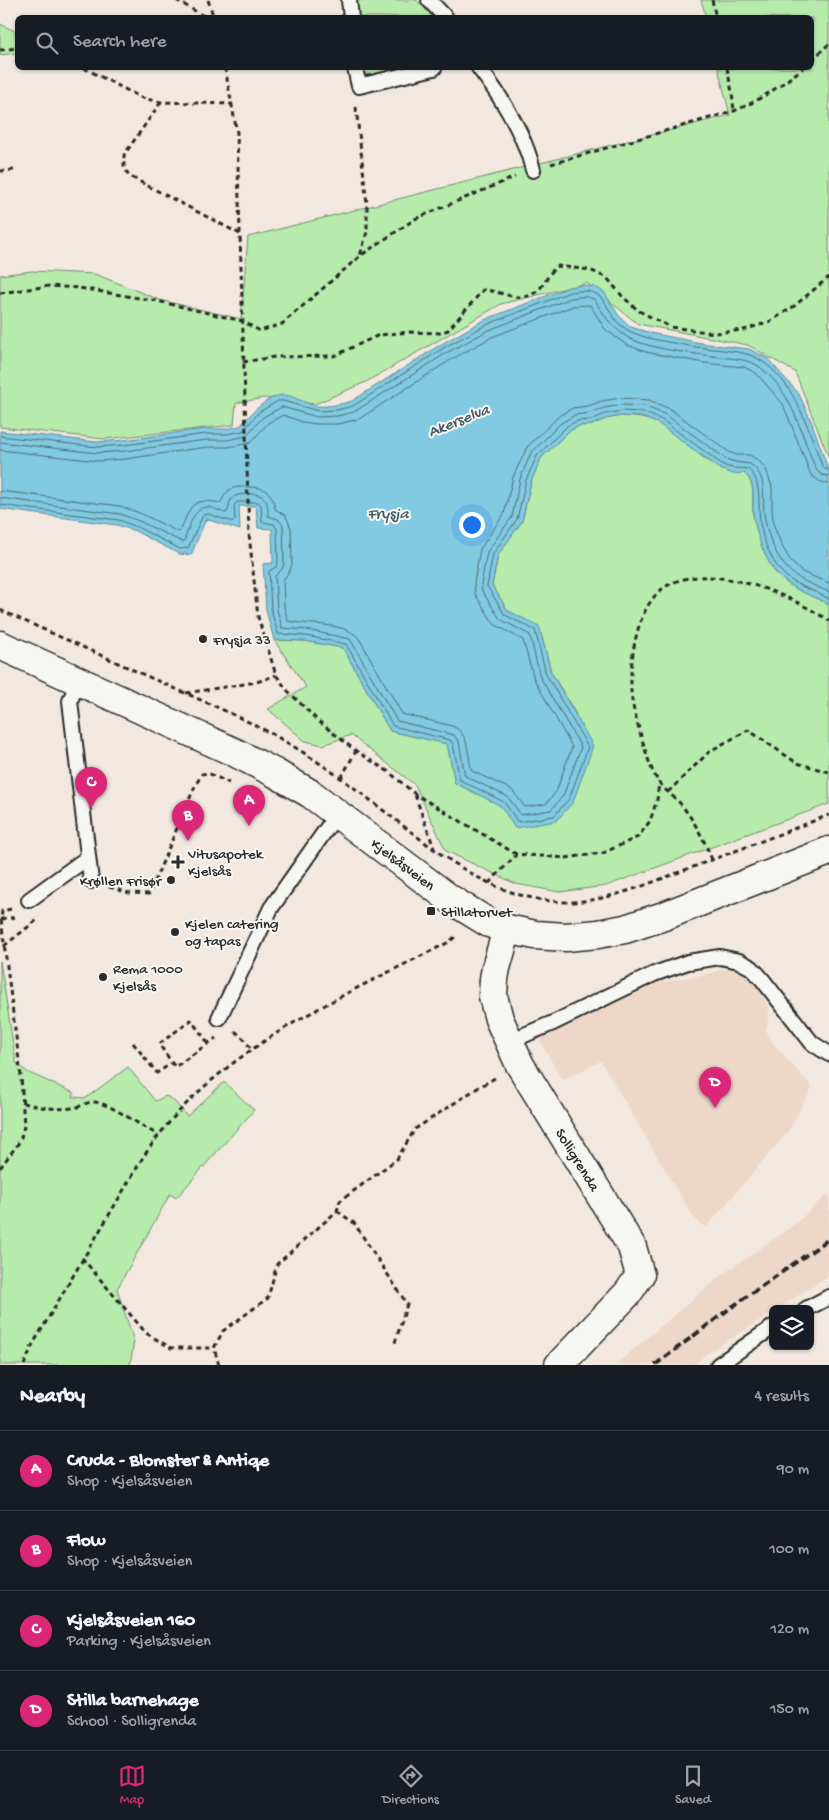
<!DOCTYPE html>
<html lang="en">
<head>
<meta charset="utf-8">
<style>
  body { margin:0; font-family:"Gochi Hand",sans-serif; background:#242831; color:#f1f3f6 }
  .controls { position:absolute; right:15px; bottom:15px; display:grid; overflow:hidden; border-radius:8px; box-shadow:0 1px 4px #0004 }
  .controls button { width:45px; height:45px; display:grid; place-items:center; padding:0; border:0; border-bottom:1px solid #363941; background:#171b24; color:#f1f3f6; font:25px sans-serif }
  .you { position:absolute; left:471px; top:524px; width:18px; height:18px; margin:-12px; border:4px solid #fff; border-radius:50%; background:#1a73e8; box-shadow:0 0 0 8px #1a73e833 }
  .badge { display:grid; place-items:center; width:32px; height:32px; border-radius:50%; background:#db2777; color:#fff; font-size:16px; font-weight:700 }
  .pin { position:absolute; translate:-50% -41px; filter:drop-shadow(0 1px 2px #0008) }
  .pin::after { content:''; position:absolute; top:26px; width:18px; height:15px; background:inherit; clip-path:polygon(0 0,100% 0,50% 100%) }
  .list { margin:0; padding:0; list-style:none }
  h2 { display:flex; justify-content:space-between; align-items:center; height:65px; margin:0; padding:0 20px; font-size:21px }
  h2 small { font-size:16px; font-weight:400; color:#9ea1a6 }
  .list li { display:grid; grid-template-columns:32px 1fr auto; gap:15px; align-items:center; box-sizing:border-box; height:80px; padding:0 20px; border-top:1px solid #363941 }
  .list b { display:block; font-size:19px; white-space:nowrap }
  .list p { margin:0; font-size:16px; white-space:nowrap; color:#9ea1a6 }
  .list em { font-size:16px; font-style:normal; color:#9ea1a6 }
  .icon { flex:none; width:28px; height:28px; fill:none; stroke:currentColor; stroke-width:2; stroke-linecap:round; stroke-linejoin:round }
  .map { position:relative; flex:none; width:829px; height:1365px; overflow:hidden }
  .search { position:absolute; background:#171b24; box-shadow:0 1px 4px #0004; left:15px; right:15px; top:15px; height:55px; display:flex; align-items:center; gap:12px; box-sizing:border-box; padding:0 18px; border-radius:8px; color:#9ea1a6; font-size:19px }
  .sheet { height:385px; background:#171b24 }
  nav { display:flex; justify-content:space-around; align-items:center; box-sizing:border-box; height:70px; border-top:1px solid #363941; background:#171b24; font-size:14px; color:#9ea1a6 }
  nav a { display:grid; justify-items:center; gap:2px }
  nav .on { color:#db2777 }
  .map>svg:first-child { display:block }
  .built { fill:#edd7c8 }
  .green { fill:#b6ebac; stroke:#708b6c }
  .water { fill:#81cae1; stroke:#5f8a98 }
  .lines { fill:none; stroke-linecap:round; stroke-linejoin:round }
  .shore { stroke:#4d6b74; stroke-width:1 }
  .lane-casing { stroke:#2b2b2b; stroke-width:18 }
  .street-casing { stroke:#2b2b2b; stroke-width:31 }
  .secondary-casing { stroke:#2b2b2b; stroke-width:31 }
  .path { stroke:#2b2b2b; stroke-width:3; stroke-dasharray:5 4; stroke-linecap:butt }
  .lane { stroke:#f6f6f2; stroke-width:14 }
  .street { stroke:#f6f6f2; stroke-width:28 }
  .secondary { stroke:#f6f6f2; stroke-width:28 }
  .rail { stroke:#2b2b2b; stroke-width:4; stroke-dasharray:8 4; stroke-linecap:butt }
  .poi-dot { fill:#2b2b2b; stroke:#f6f6f2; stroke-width:2 }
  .labels { text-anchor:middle; stroke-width:4; stroke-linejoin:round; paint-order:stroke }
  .poi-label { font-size:15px; fill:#2b2b2b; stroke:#f6f6f2; text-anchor:start }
  .street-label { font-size:15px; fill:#2b2b2b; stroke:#f6f6f2 }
  .water-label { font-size:16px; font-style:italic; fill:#455b62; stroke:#f6f6f2 }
</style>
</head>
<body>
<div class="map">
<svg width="829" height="1365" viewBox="0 0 829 1365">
  <rect width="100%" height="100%" fill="#f2e8df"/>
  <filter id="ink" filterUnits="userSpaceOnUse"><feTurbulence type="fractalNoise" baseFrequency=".02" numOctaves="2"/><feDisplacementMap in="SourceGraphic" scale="10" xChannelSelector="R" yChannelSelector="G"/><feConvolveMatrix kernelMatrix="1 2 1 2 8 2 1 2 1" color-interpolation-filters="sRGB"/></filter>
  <g filter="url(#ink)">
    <g class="built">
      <path d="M731 967 746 975 758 986 769 1008 768 1024 766 1030 773 1043 812 1087 789 1130 706 1228 693 1217 601 1061 562 1080 539 1039 655 983 703 975Z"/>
      <path d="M829 1193V1275L777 1309H773V1312L705 1355 694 1365H615L722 1275 794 1225Z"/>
    </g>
    <g class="green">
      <path d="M356 0H416L436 17H357Z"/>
      <path d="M701 0H829V458L795 372 748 345 638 324 587 283 501 304 366 382 315 404 264 398 236 403 234 425 104 439 0 427V275L32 271 95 274 160 300 241 319 248 237 730 115 718 68H812V18L706 17Z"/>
      <path d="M0 24 15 31 17 40V53L0 55Z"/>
      <path d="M361 68H409L376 76 366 74Z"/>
      <path d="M622 416C635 417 647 418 659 424 687 439 710 474 744 473 757 483 751 499 753 513 755 529 766 561 776 573 790 590 811 594 829 605V804L606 886 559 892 516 884 446 851 415 785 351 735 323 745 305 741 268 709 306 687 274 640 305 641 343 648 390 731 448 744 455 783 502 806 515 828 576 714 551 672 539 627 508 611 492 585 498 555 522 521 531 482 541 458 569 431 579 426 592 425 605 419Z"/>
      <path d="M0 961 16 1063 27 1072 74 1093 73 1097 86 1098 128 1067 155 1101 166 1096 173 1100 187 1116 224 1082 254 1110 176 1198 170 1194 117 1289 134 1341 130 1365H0Z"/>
    </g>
    <path class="water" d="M582 285 595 287 604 292 619 316 631 327 650 333 707 344 749 349 767 358 799 394 812 423 829 472V605C811 594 790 590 776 573 767 561 759 543 756 528 755 523 753 518 753 513 752 499 757 483 744 473L733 474 720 469 659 424 642 417 621 416 605 419 592 425 579 426 569 431 541 458 531 482 522 521 498 555 492 585 508 611 539 626 551 672 593 746 573 802 556 821 515 828 501 806 455 783 447 744 390 731 343 648 305 641 274 640 266 610 263 564 273 563 272 529 258 528 256 506H239L240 530 206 519 191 555 179 554 135 531 117 525 0 509V431L97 442 123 440 205 429H226L240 426C250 415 267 395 284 395 295 396 305 404 317 406 329 407 341 404 352 401L443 343 484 320 569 287Z"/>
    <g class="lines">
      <g class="shore">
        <path d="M0 436 97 447 124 445 206 434H227L243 431 259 412 278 401H283L318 411 337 410 353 406 445 347 486 325 570 292C615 285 599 316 631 332 649 340 670 342 690 346 706 349 736 350 750 355 792 372 808 427 822 466L825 469 829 470"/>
        <path d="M0 442 97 453 125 451 206 440H227L246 436 263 417 282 407 317 417 337 416 354 412 448 352 489 330 571 298C579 297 588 295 595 300 603 314 611 326 624 335 643 349 697 354 721 357 735 359 750 359 761 368 795 395 800 434 817 471L822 475 829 476"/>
        <path d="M0 450 98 461 125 459 207 447H228L250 443 268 423 283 415 302 422 317 424H338L359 419 452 359 492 337 573 306 590 305 605 329 625 344 646 352 704 363 744 367 756 373 783 404 811 475 819 481 829 484"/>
        <path d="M0 491 120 506 142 514 178 532 180 531C191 506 191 497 220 503 223 499 225 494 229 490 234 487 239 487 245 487 263 487 272 489 275 509L286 516 291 528 292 565 289 572 283 580 284 607 288 621C308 626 347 621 360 640L402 714 452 726C470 733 467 755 472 771L512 790 525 807 546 804 556 792 572 747 534 679 523 640 494 624 475 594 474 583 480 549 504 514 513 477 527 447 560 415 573 408 588 406 602 401 621 398 649 400 670 409 729 452 736 455H750L760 462 766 469 772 487V511L774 526 782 546 791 562 802 572 829 583"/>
        <path d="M0 498 120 514 139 521 182 542 184 541C188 531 193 508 206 507 213 507 220 512 226 513 231 508 227 501 235 496 245 493 263 491 267 503 268 507 268 512 268 516L278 519 283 525 284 564 282 569 275 576 277 609 282 628 307 630 350 639 397 721 454 735 459 742 465 776 508 797 521 815 551 810 563 796 581 747 540 677 530 635 500 619 482 591 481 584 487 552 512 517 520 479 531 453 561 423 575 415 590 413 604 408 622 405 644 406 666 415 726 459 735 462 750 464C768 477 762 494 764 513 766 531 774 553 786 567 797 580 814 585 829 592"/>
        <path d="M0 505 119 520 137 527 180 549 188 548 203 515 208 514 233 522 235 520 234 506 237 502H258L261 505 262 522 274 524 277 529 278 563 276 567 269 571 271 610 278 634 306 636 346 644 393 726 450 740 453 744 460 780 504 802 518 822 554 816 569 799 588 747 546 674 535 630 505 615 487 586 493 554 517 519 526 480 537 456 567 426 577 421 591 420 605 414 622 411 643 412 662 420 723 465C726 466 730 468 734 468 739 469 744 467 749 470 763 480 757 512 761 528 764 542 771 559 780 570 792 586 813 589 829 599"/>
      </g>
      <g class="lane-casing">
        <g id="lane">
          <path d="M349 0 351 18"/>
          <path d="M429 0 446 18"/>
          <path d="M355 68 359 86 434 68"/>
          <path d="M479 68C502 98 524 132 533 170"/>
          <path d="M78 681 70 701 91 881"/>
          <path d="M29 900 87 858"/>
          <path d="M219 1018 271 908 337 814"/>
          <path d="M510 1041 553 1023 654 974 688 962 720 957 739 961 752 968 762 979 812 1043 829 1054"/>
          <path d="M806 1309 829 1297"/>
          <path d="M718 1365 773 1327"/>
        </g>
      </g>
      <g class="street-casing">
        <g id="street">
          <path id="s1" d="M507 929 496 968 494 979 493 996 499 1019 520 1065 632 1247 640 1275 628 1293 559 1365"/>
        </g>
      </g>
      <g class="secondary-casing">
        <g id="secondary">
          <path id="s2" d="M0 645 236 753 275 773 311 794 450 899 489 923 507 929 535 935 566 937 598 934 625 929 664 916 829 851"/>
        </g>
      </g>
      <g class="path">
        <path d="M176 0 207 18"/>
        <path d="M208 0 214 18"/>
        <path d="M712 0 716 18"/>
        <path d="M0 50 18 48"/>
        <path d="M812 60 829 44"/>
        <path d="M84 68 142 98 161 102 233 104"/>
        <path d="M225 68 237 133 249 534 258 617 276 675 287 690 317 720 356 751 389 772 415 794 516 854 565 858 603 853 638 837 650 821 657 800 659 782"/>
        <path d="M727 68 732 92 734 111"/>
        <path d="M161 102 124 155V166L129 176 240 234"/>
        <path d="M356 107 367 204V232L360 256"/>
        <path d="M551 164 734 111C761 100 780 86 803 68"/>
        <path d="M0 171 14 170"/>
        <path d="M0 293 49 286 79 288 157 301 242 321 260 331 282 324 360 256 415 219 515 177"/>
        <path d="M243 362 275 357 334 356 379 335 409 332 440 333 448 330 483 290C501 290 520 305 537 291 546 284 548 272 558 266L590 270 607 278 623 297 639 311 670 327 715 333 744 330 769 322 793 307 829 277"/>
        <path d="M0 610C54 634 107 658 160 682 198 699 237 715 274 735 313 757 349 783 384 811 439 853 493 901 567 902 606 902 645 885 682 871 731 853 780 834 829 815"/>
        <path d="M186 693 257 682 276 675"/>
        <path d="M341 778 356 751"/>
        <path d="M668 792 710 751 748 730 797 763 829 772"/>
        <path d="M415 795 434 848"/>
        <path d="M712 860C704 839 693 818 678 801 672 795 664 790 659 782 650 770 646 751 641 736 637 721 631 704 631 688 630 657 637 605 665 587 707 559 792 595 829 621"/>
        <path d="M489 883 516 855"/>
        <path d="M109 887 129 893 149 894 195 786 202 774 208 773 229 783"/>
        <path d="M1 919 18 917"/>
        <path d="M4 946 37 920"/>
        <path d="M235 1031 244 1039 252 1050"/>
        <path d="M133 1043 157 1073 172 1063"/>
        <path d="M208 1043 191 1020 159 1044 175 1067 216 1038"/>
        <path d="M23 1103C40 1107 56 1110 73 1108 81 1107 88 1101 95 1102 115 1106 138 1125 157 1134"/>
        <path d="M0 1168 20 1141 24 1126 21 1076 1 919 2 911 11 909"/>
        <path d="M337 1211 354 1223 407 1304 394 1346"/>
        <path d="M82 1258 146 1333 171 1348H214"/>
        <path d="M24 1365 33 1344 142 1159C211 1051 339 998 449 942L457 935"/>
        <path d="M219 1365 214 1348 223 1331 268 1298 277 1264 337 1211 340 1201 397 1159 415 1129 476 1089 495 1078"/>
      </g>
      <use href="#lane" class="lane"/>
      <use href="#street" class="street"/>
      <use href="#secondary" class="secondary"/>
      <path class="rail" d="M655 1365 729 1309 829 1239"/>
    </g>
  </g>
  <g class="poi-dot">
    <circle cx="203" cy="639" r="5"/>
    <path d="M175.5 854.5h5v5h5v5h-5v5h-5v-5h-5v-5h5z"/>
    <circle cx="171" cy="880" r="5"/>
    <rect x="426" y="906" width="10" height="10" rx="2.5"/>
    <circle cx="175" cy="932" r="5"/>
    <circle cx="103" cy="977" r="5"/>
  </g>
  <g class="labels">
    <g class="poi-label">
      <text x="213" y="644">Frysja 33</text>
      <text x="188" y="858">Vitusapotek<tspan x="188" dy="17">Kjelsås</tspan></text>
      <text x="161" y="885" text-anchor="end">Krøllen Frisør</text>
      <text x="441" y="916">Stillatorvet</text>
      <text x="185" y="928">Kjelen catering<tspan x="185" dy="17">og tapas</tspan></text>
      <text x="113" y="973">Rema 1000<tspan x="113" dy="17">Kjelsås</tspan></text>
    </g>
    <g class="street-label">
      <text dy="5" stroke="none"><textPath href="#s2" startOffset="461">Kjelsåsveien</textPath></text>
      <text dy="5" stroke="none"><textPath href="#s1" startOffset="254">Solligrenda</textPath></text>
    </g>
    <g class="water-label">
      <text transform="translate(458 419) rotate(-22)" y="6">Akerselva</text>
      <text x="388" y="518">Frysja</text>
    </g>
  </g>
</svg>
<div class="controls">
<button><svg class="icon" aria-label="layers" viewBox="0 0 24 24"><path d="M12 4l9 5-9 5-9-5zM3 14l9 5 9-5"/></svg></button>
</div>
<div class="you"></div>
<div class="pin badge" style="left:249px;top:826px">A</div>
<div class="pin badge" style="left:188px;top:841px">B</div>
<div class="pin badge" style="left:91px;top:808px">C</div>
<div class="pin badge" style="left:715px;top:1108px">D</div>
<div class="search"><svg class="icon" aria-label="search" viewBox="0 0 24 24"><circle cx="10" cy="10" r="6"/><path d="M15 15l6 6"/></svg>Search here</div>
</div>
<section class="sheet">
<h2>Nearby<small>4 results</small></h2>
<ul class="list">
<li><span class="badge">A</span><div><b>Cruda - Blomster &amp; Antiqe</b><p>Shop · Kjelsåsveien</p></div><em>90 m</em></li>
<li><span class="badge">B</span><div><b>Flow</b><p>Shop · Kjelsåsveien</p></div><em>100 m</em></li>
<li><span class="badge">C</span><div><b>Kjelsåsveien 160</b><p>Parking · Kjelsåsveien</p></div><em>120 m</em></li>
<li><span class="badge">D</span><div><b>Stilla barnehage</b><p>School · Solligrenda</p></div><em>150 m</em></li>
</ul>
</section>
<nav>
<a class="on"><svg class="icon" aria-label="map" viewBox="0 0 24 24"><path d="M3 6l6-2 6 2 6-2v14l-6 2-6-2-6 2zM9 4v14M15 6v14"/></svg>Map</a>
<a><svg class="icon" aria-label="directions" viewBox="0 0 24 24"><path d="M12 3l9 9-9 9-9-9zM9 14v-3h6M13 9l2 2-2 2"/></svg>Directions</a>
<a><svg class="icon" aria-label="saved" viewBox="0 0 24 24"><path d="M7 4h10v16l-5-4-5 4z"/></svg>Saved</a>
</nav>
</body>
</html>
